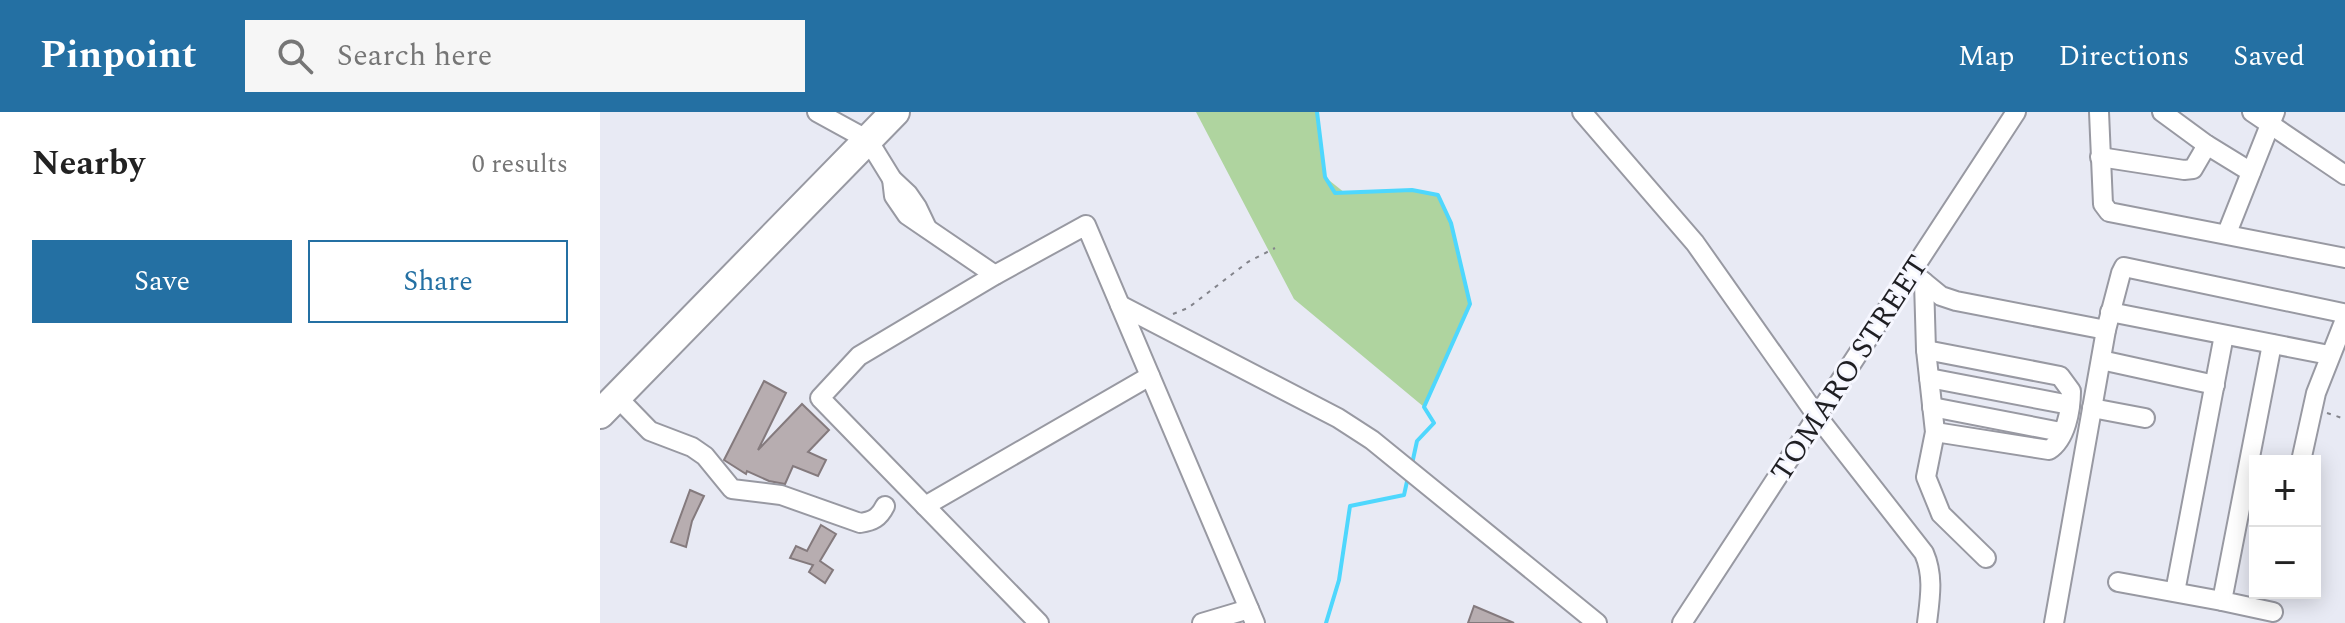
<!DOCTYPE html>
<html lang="en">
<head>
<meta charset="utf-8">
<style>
  body { margin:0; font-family:Spectral,serif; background:#f6f6f6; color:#222 }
  .controls { position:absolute; right:24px; bottom:24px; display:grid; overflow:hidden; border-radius:0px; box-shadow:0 4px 20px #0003 }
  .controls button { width:72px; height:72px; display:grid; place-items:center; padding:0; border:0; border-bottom:2px solid #e0e0e0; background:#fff; color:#222; font:40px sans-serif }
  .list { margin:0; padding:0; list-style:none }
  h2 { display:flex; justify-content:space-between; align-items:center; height:104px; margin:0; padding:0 32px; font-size:34px }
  h2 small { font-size:26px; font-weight:400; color:#767676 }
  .actions { display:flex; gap:16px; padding:24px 32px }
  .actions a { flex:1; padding:18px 0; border:2px solid #2470a3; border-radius:0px; text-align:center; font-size:28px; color:#2470a3 }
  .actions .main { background:#2470a3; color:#fff }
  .icon { flex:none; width:44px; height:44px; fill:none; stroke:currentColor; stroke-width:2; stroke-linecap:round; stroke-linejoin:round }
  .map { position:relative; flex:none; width:1745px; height:511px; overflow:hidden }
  header { display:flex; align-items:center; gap:48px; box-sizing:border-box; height:112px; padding:0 40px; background:#2470a3; color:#fff }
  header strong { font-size:38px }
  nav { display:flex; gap:44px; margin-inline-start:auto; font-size:28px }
  .search { width:560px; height:72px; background:#f6f6f6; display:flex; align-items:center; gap:20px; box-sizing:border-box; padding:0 28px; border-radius:0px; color:#767676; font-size:30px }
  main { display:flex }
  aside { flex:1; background:#fff }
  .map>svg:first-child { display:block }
  .green { fill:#afd49f }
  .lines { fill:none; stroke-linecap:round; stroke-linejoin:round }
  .stream { stroke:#4ed7fd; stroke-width:4 }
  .building { fill:#b7adb0; stroke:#847a7d; stroke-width:2 }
  .minor-casing { stroke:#9899a2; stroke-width:22 }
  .highway-casing { stroke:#9899a2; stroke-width:32 }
  .path { stroke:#83848b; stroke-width:2; stroke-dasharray:4 6; stroke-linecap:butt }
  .minor { stroke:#fff; stroke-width:18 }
  .highway { stroke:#fff; stroke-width:28 }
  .labels { text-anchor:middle; stroke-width:6; stroke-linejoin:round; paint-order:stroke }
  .street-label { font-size:30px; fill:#1f1f23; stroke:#f6f7ff }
</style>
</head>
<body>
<header>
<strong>Pinpoint</strong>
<div class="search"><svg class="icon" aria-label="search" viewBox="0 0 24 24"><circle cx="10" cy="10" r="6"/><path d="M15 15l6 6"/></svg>Search here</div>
<nav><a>Map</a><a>Directions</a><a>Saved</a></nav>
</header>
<main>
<aside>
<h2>Nearby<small>0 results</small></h2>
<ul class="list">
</ul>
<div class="actions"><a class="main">Save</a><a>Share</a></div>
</aside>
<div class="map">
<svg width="1745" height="511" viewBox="0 0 1745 511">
  <rect width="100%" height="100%" fill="#e8eaf4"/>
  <path class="green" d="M596 0H717L725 65 745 81 812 78 838 83 851 111 870 192 824 295 694 187Z"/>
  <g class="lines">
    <g class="stream">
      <path d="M717 0 725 65 735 81 812 78 838 83 851 111 870 192 824 295 834 311 817 329 812 352"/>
      <path d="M726 511 739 468 750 394 804 383 808 365"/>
    </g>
  </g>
  <g class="building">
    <path d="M164 269 186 281 158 338 202 292 229 318 208 340 226 348 218 364 193 354 185 372 169 369 147 359 146 362 124 348Z"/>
    <path d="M90 378 104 384 92 409 86 435 71 430Z"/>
    <path d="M221 413 236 422 220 449 233 458 225 471 209 460 213 453 190 446 196 434 207 439Z"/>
    <path d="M874 494 914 511H868Z"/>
  </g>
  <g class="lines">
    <g class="minor-casing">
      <g id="minor">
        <path d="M217 0 268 28 292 67 308 82 317 95 327 116"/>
        <path d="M982 0 1095 131 1217 304 1324 441C1334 464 1330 486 1327 511"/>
        <path d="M1499 0 1503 92 1509 100 1745 146"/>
        <path d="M1652 0 1745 63"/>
        <path d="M1607 33 1651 60"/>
        <path d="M1500 45 1584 58 1593 57 1607 33 1562 0"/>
        <path d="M292 67 294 84 307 103 395 163"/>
        <path d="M1627 121 1675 0"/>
        <path d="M1319 166 1341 184 1356 189 1506 218"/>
        <path d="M1324 170 1326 238 1335 320 1326 365 1341 402 1386 446"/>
        <path d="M520 193 738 306 772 328 997 511"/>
        <path d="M1510 200 1729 243"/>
        <path d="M1672 232 1622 489 1673 500"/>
        <path d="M1326 238 1460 264 1471 279C1471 298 1466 327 1449 338L1335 320"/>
        <path d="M1501 248 1615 273"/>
        <path d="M1329 266 1470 293"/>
        <path d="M17 285 50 319 92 335 105 344 132 377 181 383 260 411C273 409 279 406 285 394"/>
        <path d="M1332 295 1461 320"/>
        <path d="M1492 296 1545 306"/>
        <path d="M325 394 550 264"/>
        <path d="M1518 470 1622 489"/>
        <path d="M1575 480 1624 223"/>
        <path d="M439 511 220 286 259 244 395 163 486 113 655 511"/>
        <path d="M602 511 649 497"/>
        <path d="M1082 511 1416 0"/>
        <path d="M1454 511 1506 218 1521 161 1524 155 1743 201 1744 210 1716 281 1701 349"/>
      </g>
    </g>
    <g class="highway-casing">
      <path id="highway" d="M0 302 295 0"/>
    </g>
    <g class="path">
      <path d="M573 202 588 196 648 150 675 136"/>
      <path d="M1727 301 1745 307"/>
    </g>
    <use href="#minor" class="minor"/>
    <use href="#highway" class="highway"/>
  </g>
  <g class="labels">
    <g class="street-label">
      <text transform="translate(1249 256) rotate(-57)" y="10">TOMARO STREET</text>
    </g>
  </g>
</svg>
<div class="controls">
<button>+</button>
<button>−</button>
</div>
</div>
</main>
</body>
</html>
